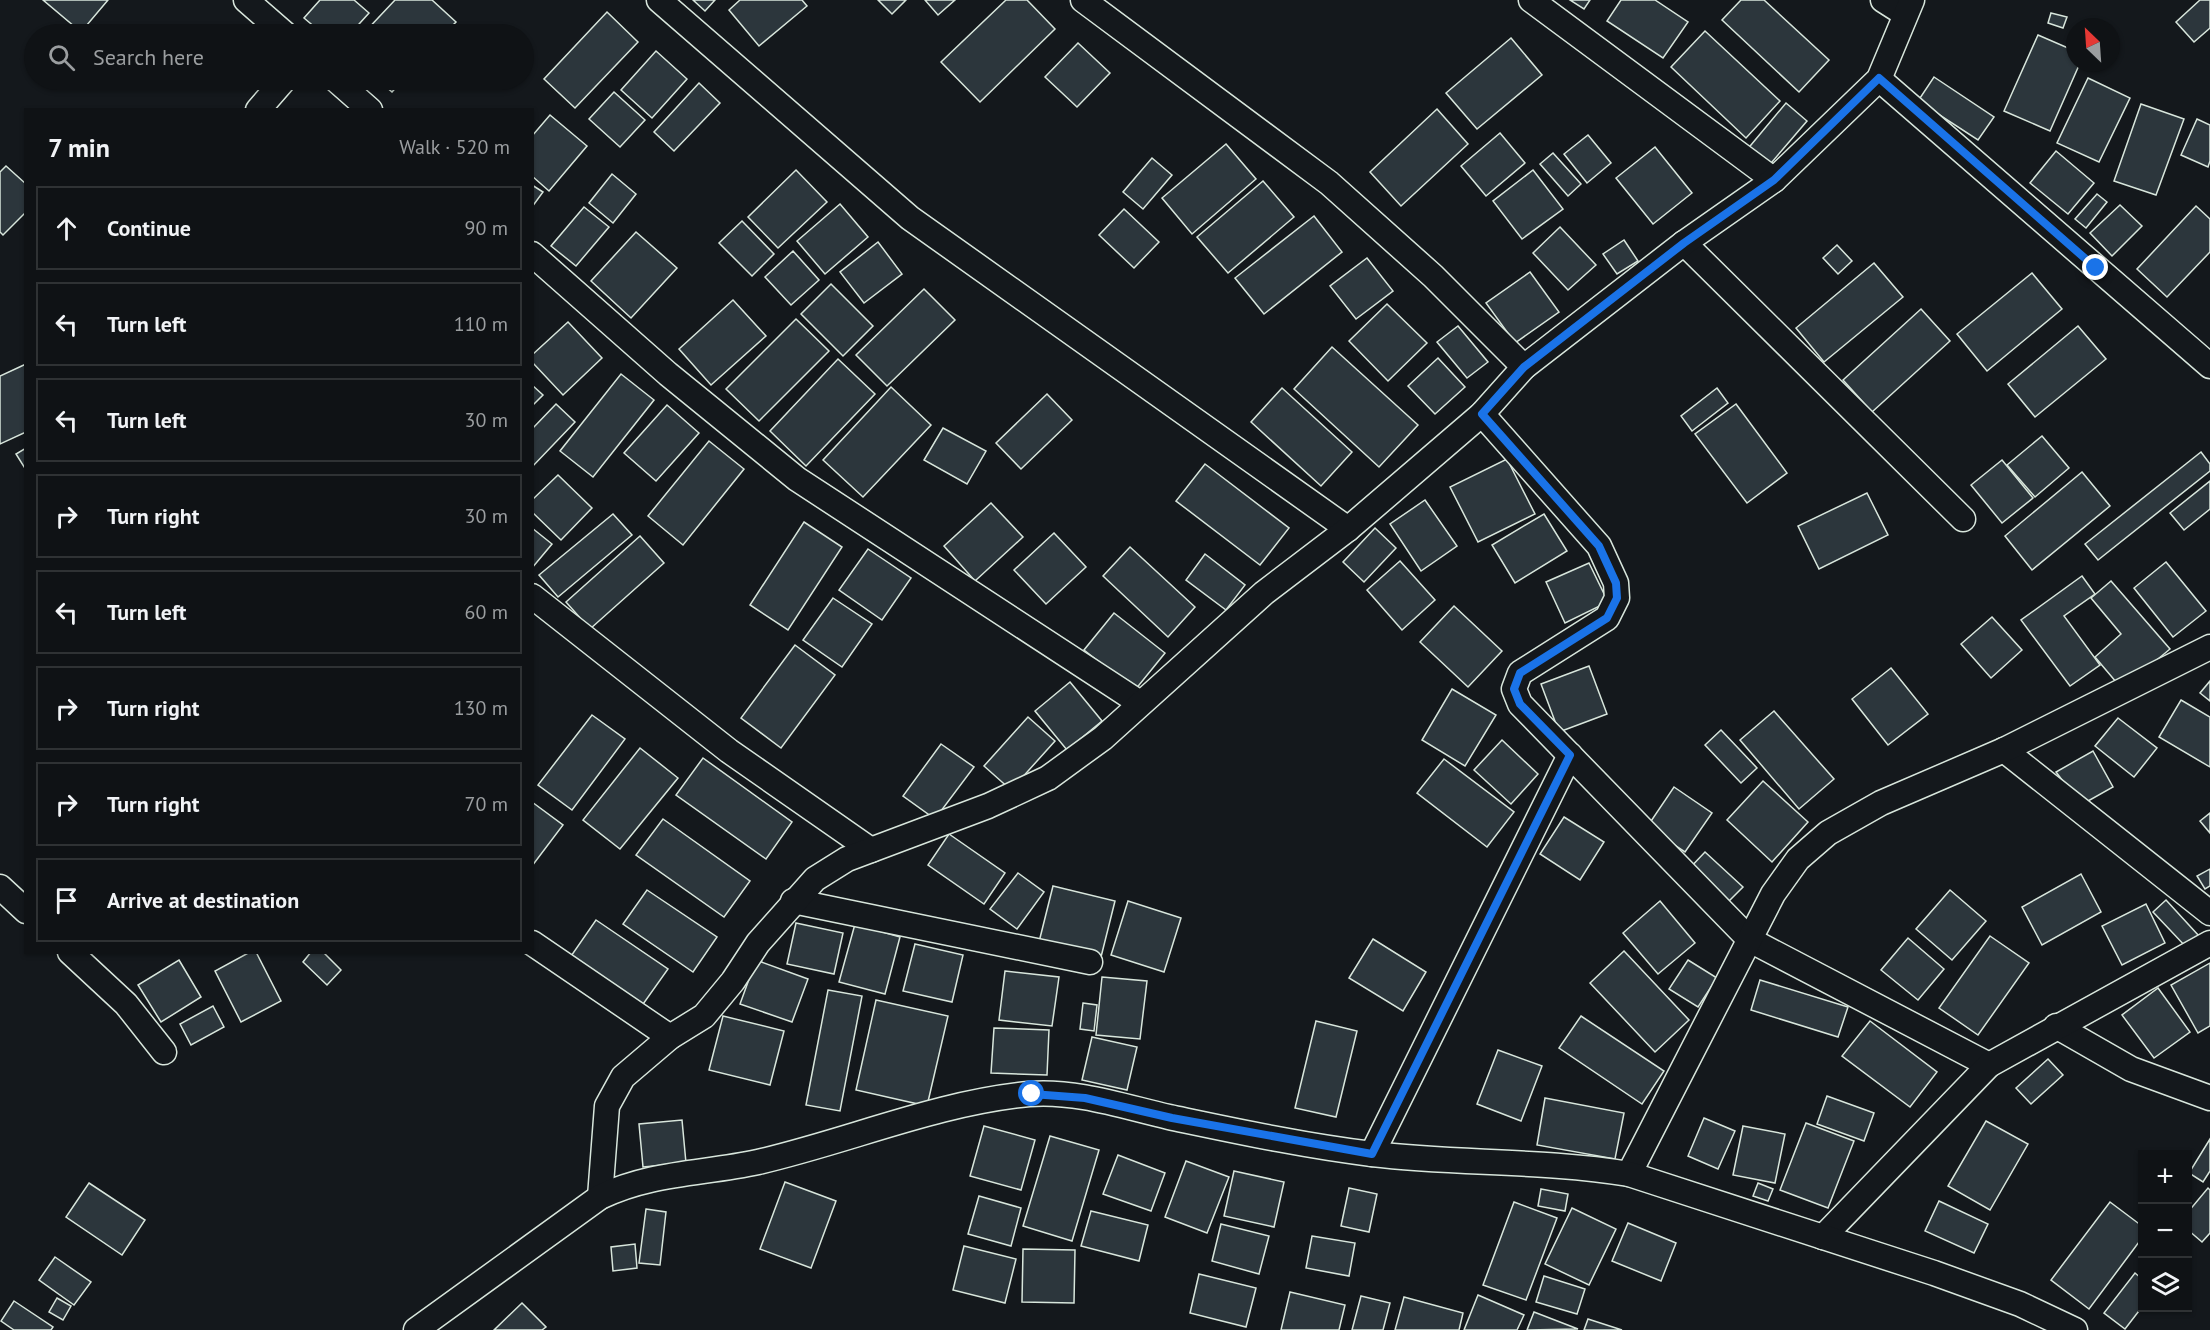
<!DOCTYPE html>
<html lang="en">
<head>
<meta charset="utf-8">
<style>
  body { margin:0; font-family:"PT Sans",sans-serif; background:#181b1e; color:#f1f3f6 }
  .controls { position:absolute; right:18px; bottom:18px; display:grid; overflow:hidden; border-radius:0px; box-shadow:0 2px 4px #0004 }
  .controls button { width:54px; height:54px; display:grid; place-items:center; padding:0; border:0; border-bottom:2px solid #2f3234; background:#0f1215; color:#f1f3f6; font:30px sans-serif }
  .compass { position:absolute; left:2066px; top:18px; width:54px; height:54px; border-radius:50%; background:#0f1215; box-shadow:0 2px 4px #0004; rotate:335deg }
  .stop { position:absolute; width:18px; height:18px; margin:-14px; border:4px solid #1a73e8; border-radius:50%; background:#fff }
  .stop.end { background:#1a73e8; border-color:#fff; box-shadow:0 2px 6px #0008 }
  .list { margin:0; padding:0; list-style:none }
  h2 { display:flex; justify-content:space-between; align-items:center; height:78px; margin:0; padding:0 24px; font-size:26px }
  h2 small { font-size:20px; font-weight:400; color:#9b9ea0 }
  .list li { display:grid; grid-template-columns:39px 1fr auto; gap:18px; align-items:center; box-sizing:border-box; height:84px; margin:0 12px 12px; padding:0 12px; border:2px solid #2f3234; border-radius:0px }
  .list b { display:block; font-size:22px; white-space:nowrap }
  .list em { font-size:20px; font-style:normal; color:#9b9ea0 }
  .icon { flex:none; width:33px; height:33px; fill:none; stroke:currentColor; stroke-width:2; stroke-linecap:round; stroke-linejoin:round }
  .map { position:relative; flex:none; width:2210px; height:1330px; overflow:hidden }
  .search { position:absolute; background:#0f1215; box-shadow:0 2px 4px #0004; left:24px; top:24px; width:510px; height:66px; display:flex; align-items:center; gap:15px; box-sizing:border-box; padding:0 21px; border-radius:33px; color:#9b9ea0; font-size:22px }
  .panel { position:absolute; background:#0f1215; box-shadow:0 2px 4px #0004; left:24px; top:108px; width:510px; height:846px; border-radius:0px }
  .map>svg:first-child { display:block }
  .building { fill:#2c363c; stroke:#d8e6dc; stroke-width:1.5 }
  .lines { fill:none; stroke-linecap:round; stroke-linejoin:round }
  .minor-casing { stroke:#d8e6dc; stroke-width:27 }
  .minor { stroke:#14181c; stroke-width:24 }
  .route { stroke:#1a73e8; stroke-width:8 }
</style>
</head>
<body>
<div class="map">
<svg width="2210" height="1330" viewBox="0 0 2210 1330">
  <rect width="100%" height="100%" fill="#14181c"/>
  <g class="building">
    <path d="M43 0H108L81 32Z"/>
    <path d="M320 0H354L369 13 350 34H323L304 18Z"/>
    <path d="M395 0H432L456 22 444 34H363Z"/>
    <path d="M693 0H715L705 11Z"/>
    <path d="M740 0H802L807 6 759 46 729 10Z"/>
    <path d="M878 0H906L892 14Z"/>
    <path d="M925 0H955L938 15Z"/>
    <path d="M1006 0H1027L1055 29 980 102 941 62Z"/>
    <path d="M1570 0H1590L1584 9Z"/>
    <path d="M1621 0H1655L1688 22 1663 58 1607 21Z"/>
    <path d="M1741 0H1764L1829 60 1799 92 1722 20Z"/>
    <path d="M2200 0H2210V28L2194 42 2176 22Z"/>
    <path d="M607 12 638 42 575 108 544 79Z"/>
    <path d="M2051 13 2067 17 2063 28 2048 23Z"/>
    <path d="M1705 31 1780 101 1746 138 1671 67Z"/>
    <path d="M2038 35 2075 51V63H2080L2050 131 2004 111Z"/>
    <path d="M1511 38 1542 75 1477 129 1446 93Z"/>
    <path d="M1078 43 1110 73 1077 107 1045 77Z"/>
    <path d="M656 51 687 79 652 118 621 90Z"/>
    <path d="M1934 77 1994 117 1978 140 1918 101Z"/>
    <path d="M2088 78 2130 98 2099 162 2057 143Z"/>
    <path d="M378 80H403L392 92Z"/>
    <path d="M699 83 720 103 674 151 654 132Z"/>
    <path d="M614 92 645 120 620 147 589 119Z"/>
    <path d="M1786 103 1807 121 1766 169 1746 151Z"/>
    <path d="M2141 104 2184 119 2156 195 2114 181Z"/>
    <path d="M1437 109 1468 144 1401 206 1370 172Z"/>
    <path d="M550 115 587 146 549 191 532 176V136Z"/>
    <path d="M2197 119 2210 125V161L2208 167 2181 155Z"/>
    <path d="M1500 133 1525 163 1486 196 1461 166Z"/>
    <path d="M1588 135 1611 163 1587 183 1564 154Z"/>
    <path d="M1226 144 1256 179 1192 234 1162 198Z"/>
    <path d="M1655 147 1692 193 1653 224 1616 178Z"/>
    <path d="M2056 151 2094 183 2068 214 2030 183Z"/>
    <path d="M1553 153 1581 184 1568 196 1540 164Z"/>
    <path d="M1152 158 1172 175 1143 209 1123 192Z"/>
    <path d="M6 166 26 184V212L3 235 0 232V172Z"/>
    <path d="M796 170 827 202 778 248 748 217Z"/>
    <path d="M1533 170 1563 209 1522 239 1493 201Z"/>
    <path d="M612 174 636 194 613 223 589 203Z"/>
    <path d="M1263 181 1294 217 1228 273 1197 237Z"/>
    <path d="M532 185 543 192 532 207Z"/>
    <path d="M2097 194 2107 202 2086 228 2075 219Z"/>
    <path d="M840 204 868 237 825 274 797 241Z"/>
    <path d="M2120 205 2142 226 2112 256 2090 233Z"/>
    <path d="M2196 206 2210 219V252L2167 297 2137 269Z"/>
    <path d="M584 207 609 227 576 266 551 246Z"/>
    <path d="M1124 209 1159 242 1134 268 1099 235Z"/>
    <path d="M1314 216 1342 252 1264 314 1235 278Z"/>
    <path d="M742 221 774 254 752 276 719 243Z"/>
    <path d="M1560 227 1596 265 1568 290 1533 253Z"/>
    <path d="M636 232 677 268 631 318 591 281Z"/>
    <path d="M1624 240 1638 261 1617 274 1603 254Z"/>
    <path d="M878 242 902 274 864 303 840 272Z"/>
    <path d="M1837 245 1852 261 1838 274 1823 258Z"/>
    <path d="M793 251 819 280 791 305 765 277Z"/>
    <path d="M1367 258 1393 291 1356 319 1330 286Z"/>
    <path d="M1874 263 1903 297 1824 362 1796 328Z"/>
    <path d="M1530 272 1559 312 1515 343 1486 303Z"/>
    <path d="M2032 273 2062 309 1987 371 1957 334Z"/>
    <path d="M831 284 873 326 843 356 801 314Z"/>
    <path d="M924 289 955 320 887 386 856 355Z"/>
    <path d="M733 300 766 336 711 385 679 349Z"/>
    <path d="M1387 304 1427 343 1388 381 1349 341Z"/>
    <path d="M1921 309 1950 341 1872 412 1843 380Z"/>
    <path d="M796 319 829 351 759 421 726 389Z"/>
    <path d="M568 322 602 358 563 395 532 362V355Z"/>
    <path d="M1458 326 1488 362 1467 378 1437 342Z"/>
    <path d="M2078 326 2106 359 2035 417 2008 384Z"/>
    <path d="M1332 347 1418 425 1379 467 1294 389Z"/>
    <path d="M1438 358 1465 387 1435 414 1408 386Z"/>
    <path d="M838 359 875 394 806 466 770 431Z"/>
    <path d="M26 364V432L0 444V376Z"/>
    <path d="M621 374 654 400 593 477 560 451Z"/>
    <path d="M532 385 543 395 532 406Z"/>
    <path d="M891 387 931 425 863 497 823 460Z"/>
    <path d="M1282 388 1352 452 1321 486 1251 422Z"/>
    <path d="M1717 388 1728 403 1692 431 1681 416Z"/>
    <path d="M1047 394 1072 420 1021 469 996 443Z"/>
    <path d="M556 404 575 422 532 467V429Z"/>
    <path d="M1736 404 1787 473 1747 503 1695 434Z"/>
    <path d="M667 405 699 433 656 481 624 453Z"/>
    <path d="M943 428 986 451 967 484 924 460Z"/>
    <path d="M2042 436 2069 468 2035 497 2007 465Z"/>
    <path d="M709 441 744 469 683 545 648 516Z"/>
    <path d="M26 448V470L16 454Z"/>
    <path d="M2201 452 2210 464V471L2098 560 2085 544Z"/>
    <path d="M1507 459 1535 514 1478 542 1450 487Z"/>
    <path d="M2002 460 2033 498 2002 523 1971 485Z"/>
    <path d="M1205 464 1289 528 1260 565 1176 501Z"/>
    <path d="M2082 472 2110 506 2032 570 2005 536Z"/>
    <path d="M558 475 592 508 561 540 532 512V500Z"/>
    <path d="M2210 481V509L2184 530 2170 513Z"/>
    <path d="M1867 493 1888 535 1819 569 1798 526Z"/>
    <path d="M1425 500 1457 546 1421 571 1390 524Z"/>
    <path d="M991 503 1023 537 975 581 944 546Z"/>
    <path d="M613 514 632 535 558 597 539 575Z"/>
    <path d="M1544 514 1567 551 1515 583 1492 545Z"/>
    <path d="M804 522 842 547 788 630 750 605Z"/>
    <path d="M532 528 552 544 532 568Z"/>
    <path d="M1375 528 1396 548 1364 582 1343 562Z"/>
    <path d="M1054 533 1086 567 1046 604 1014 570Z"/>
    <path d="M640 536 664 563 590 629 566 602Z"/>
    <path d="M1130 547 1195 607 1168 637 1103 576Z"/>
    <path d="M868 549 911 578 882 620 839 590Z"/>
    <path d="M1205 554 1245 585 1226 610 1186 580Z"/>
    <path d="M1400 561 1435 600 1402 630 1367 590Z"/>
    <path d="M2166 562 2206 611 2173 637 2134 588Z"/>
    <path d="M1589 563 1608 602 1565 623 1546 582Z"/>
    <path d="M2082 576 2095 594 2064 616 2100 665 2070 686 2021 620Z"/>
    <path d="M2111 581 2170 649 2122 689 2095 657 2121 634 2091 598Z"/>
    <path d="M833 598 872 624 842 667 803 640Z"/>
    <path d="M1454 606 1502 651 1468 687 1420 642Z"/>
    <path d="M1114 613 1165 653 1135 690 1084 650Z"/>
    <path d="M1992 617 2022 650 1991 678 1961 644Z"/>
    <path d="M795 645 835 675 781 748 741 718Z"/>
    <path d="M1589 666 1607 714 1559 732 1541 684Z"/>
    <path d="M1891 668 1928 714 1888 745 1852 699Z"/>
    <path d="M2210 681V701L2200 693Z"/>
    <path d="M1070 682 1102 721 1067 750 1035 711Z"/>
    <path d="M1452 689 1496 715 1465 766 1422 740Z"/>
    <path d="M2181 700 2210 717V767L2159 737Z"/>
    <path d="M1774 711 1834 779 1799 809 1740 740Z"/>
    <path d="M592 715 625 739 572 810 538 785Z"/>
    <path d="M1028 717 1055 741 1011 790 984 766Z"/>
    <path d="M2118 718 2157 748 2134 777 2095 746Z"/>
    <path d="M1721 730 1757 768 1741 783 1705 745Z"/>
    <path d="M1502 740 1538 774 1511 804 1474 770Z"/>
    <path d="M941 744 974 767 935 819 903 796Z"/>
    <path d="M640 748 678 778 620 849 583 820Z"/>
    <path d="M2093 751 2113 787 2081 805 2056 772Z"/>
    <path d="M703 758 792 822 766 859 676 795Z"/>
    <path d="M1444 759 1514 812 1487 847 1417 793Z"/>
    <path d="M1763 781 1808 822 1772 862 1727 820Z"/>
    <path d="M1674 787 1712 813 1685 852 1647 827Z"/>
    <path d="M532 802 563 825 532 866Z"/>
    <path d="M2210 813V833L2200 821Z"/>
    <path d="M1564 817 1604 842 1580 880 1540 854Z"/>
    <path d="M663 819 750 881 724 917 636 855Z"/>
    <path d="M949 834 1005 873 984 904 928 865Z"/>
    <path d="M1705 852 1743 887 1725 905 1687 871Z"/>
    <path d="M2210 869V886L2205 889 2197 876Z"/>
    <path d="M1018 873 1044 892 1017 929 990 909Z"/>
    <path d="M2081 874 2101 912 2042 945 2022 907Z"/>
    <path d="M1053 886 1115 901 1101 957 1039 942Z"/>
    <path d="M647 890 717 937 693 972 623 924Z"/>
    <path d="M1950 890 1986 921 1952 960 1916 929Z"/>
    <path d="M2166 900 2199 936 2187 948 2153 912Z"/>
    <path d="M1128 901 1181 918 1164 972 1111 955Z"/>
    <path d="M1660 901 1695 943 1658 974 1623 933Z"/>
    <path d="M2146 904 2165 943 2122 965 2102 926Z"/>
    <path d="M596 920 668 969 641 1007 569 959Z"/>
    <path d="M796 923 843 933 834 974 787 964Z"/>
    <path d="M855 924 900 937 885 994 839 982Z"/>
    <path d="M1990 936 2029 963 1978 1035 1939 1008Z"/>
    <path d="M1908 938 1944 969 1918 1000 1881 970Z"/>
    <path d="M1373 939 1426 972 1403 1011 1349 978Z"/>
    <path d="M915 944 963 955 952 1002 903 991Z"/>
    <path d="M1624 951 1689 1020 1655 1052 1590 983Z"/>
    <path d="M250 952H256L281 1001 241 1022 215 971Z"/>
    <path d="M311 952H323L341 970 327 985 303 962Z"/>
    <path d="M179 960 201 997 161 1022 138 985Z"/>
    <path d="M756 960 808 979 792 1022 740 1004Z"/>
    <path d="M1688 960 1717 978 1698 1007 1669 989Z"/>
    <path d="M2210 963V1026L2198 1033 2171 985Z"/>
    <path d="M1005 971 1059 977 1052 1026 999 1020Z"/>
    <path d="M1102 977 1147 981 1140 1039 1096 1035Z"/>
    <path d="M1760 980 1848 1007 1838 1037 1751 1010Z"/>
    <path d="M2158 988 2190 1032 2154 1058 2122 1015Z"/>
    <path d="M828 990 862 996 840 1111 806 1105Z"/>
    <path d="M876 1000 948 1016 927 1106 856 1090Z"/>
    <path d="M1083 1003 1097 1005 1094 1031 1080 1029Z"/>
    <path d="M213 1006 224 1027 191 1045 180 1024Z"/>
    <path d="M723 1016 784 1031 770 1085 709 1070Z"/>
    <path d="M1581 1016 1664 1071 1642 1104 1559 1048Z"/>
    <path d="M1316 1021 1357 1031 1336 1117 1295 1108Z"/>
    <path d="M1870 1021 1937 1072 1910 1107 1842 1056Z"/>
    <path d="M994 1028 1049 1030 1047 1075 991 1073Z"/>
    <path d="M1092 1037 1137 1047 1127 1090 1082 1080Z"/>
    <path d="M1498 1050 1542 1066 1521 1121 1477 1104Z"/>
    <path d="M2048 1059 2063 1075 2031 1104 2016 1088Z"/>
    <path d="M1827 1096 1874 1113 1864 1141 1817 1124Z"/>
    <path d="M1545 1098 1624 1113 1615 1159 1537 1145Z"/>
    <path d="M1704 1118 1735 1131 1718 1169 1688 1156Z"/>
    <path d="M682 1120 686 1163 643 1167 639 1124Z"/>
    <path d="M1986 1121 2028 1144 1990 1210 1948 1186Z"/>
    <path d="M1806 1123 1854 1141 1828 1208 1780 1190Z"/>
    <path d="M984 1126 1035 1140 1021 1190 970 1176Z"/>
    <path d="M1743 1126 1785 1134 1775 1183 1733 1175Z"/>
    <path d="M1050 1136 1099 1150 1072 1241 1023 1226Z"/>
    <path d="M2210 1139V1171L2203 1182 2189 1173Z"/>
    <path d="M1118 1155 1165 1173 1151 1211 1103 1194Z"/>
    <path d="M1186 1161 1229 1177 1207 1233 1165 1217Z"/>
    <path d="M1234 1171 1284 1182 1274 1227 1224 1216Z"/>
    <path d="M785 1182 836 1201 811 1268 760 1249Z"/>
    <path d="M89 1183 145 1220 122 1255 66 1217Z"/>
    <path d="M1758 1183 1773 1189 1768 1201 1753 1196Z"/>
    <path d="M1349 1188 1377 1194 1369 1232 1341 1226Z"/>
    <path d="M2208 1188 2210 1190V1233L2202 1242 2188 1230V1212Z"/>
    <path d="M1541 1189 1568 1194 1565 1211 1538 1206Z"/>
    <path d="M979 1196 1021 1208 1011 1246 968 1234Z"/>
    <path d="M1939 1201 1988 1224 1974 1253 1925 1231Z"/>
    <path d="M1514 1202 1557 1218 1526 1300 1483 1285Z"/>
    <path d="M2110 1202 2142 1226V1238L2089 1309 2051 1280Z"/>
    <path d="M1572 1208 1616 1229 1589 1285 1545 1264Z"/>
    <path d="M646 1209 666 1212 660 1265 639 1263Z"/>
    <path d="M1091 1211 1148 1225 1139 1261 1081 1246Z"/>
    <path d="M1628 1223 1676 1243 1661 1281 1612 1261Z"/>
    <path d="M1221 1224 1269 1236 1259 1274 1212 1261Z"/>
    <path d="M1312 1236 1355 1243 1349 1276 1306 1268Z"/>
    <path d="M635 1244 637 1268 613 1271 611 1247Z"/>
    <path d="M964 1246 1016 1259 1005 1303 953 1290Z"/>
    <path d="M1023 1249 1075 1250 1074 1303 1022 1302Z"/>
    <path d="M55 1257 91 1282 74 1305 39 1280Z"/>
    <path d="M2135 1273 2142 1279V1307L2125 1329 2104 1313Z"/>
    <path d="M1199 1274 1256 1288 1246 1327 1190 1313Z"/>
    <path d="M1544 1276 1585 1289 1577 1314 1536 1302Z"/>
    <path d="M1290 1292 1345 1305 1339 1330H1281Z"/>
    <path d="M1478 1295 1524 1315 1517 1330H1464Z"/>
    <path d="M1361 1296 1390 1303 1383 1330H1352Z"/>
    <path d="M1404 1297 1463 1313 1459 1330H1395Z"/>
    <path d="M57 1298 71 1306 63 1320 49 1312Z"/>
    <path d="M14 1301 53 1327 51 1330H14L1 1321Z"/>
    <path d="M522 1303 546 1327 542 1330H494Z"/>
    <path d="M1534 1312 1578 1329 1527 1330Z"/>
    <path d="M1588 1319 1622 1330H1584Z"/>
  </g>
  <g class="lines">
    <g class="minor-casing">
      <g id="minor">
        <path d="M246 0 285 34"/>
        <path d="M659 0 910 218 1348 529"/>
        <path d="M1531 0 1774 180"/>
        <path d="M1883 0 1905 14"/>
        <path d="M1879 79 2210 366"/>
        <path d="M336 80 370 110"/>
        <path d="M258 110 284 80"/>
        <path d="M1684 243 1963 519"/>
        <path d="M532 254 668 374 797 479 1140 703"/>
        <path d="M1524 367 1684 243 1774 180 1879 79 1912 0"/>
        <path d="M1482 414 1599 546 1616 583 1617 598 1607 618 1520 673 1514 689 1520 704 1750 940 1989 1065"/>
        <path d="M532 596 729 751 871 850"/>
        <path d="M2004 750 2210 913"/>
        <path d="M0 887 26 911"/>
        <path d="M793 901 1090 962"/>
        <path d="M532 943 670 1037"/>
        <path d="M70 952 126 1004 164 1052"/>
        <path d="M2056 1026 2131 1069 2210 1098"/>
        <path d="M1372 1154 1570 755"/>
        <path d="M1629 1174 1773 894 1798 859 1828 833 1881 803 2004 750 2210 647"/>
        <path d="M600 1197 607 1106 623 1077 670 1037 704 1016 733 981 758 943 815 879 847 859 988 806 1048 778 1103 738 1264 593 1348 529 1482 414 1524 367 1433 276 1329 183 1083 0"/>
        <path d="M1823 1237 1989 1065 2210 943"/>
        <path d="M416 1330 600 1197C652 1172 703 1174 758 1162 849 1141 936 1103 1029 1094 1076 1090 1125 1107 1169 1117 1236 1131 1305 1146 1372 1154 1457 1164 1544 1160 1629 1174L1934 1273 2020 1304 2075 1330"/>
      </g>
    </g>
    <use href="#minor" class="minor"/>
  </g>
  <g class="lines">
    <path class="route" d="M1032 1094 1085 1098 1172 1118 1372 1154 1570 755 1520 704 1514 689 1520 673 1607 618 1617 598 1616 583 1599 546 1482 414 1524 367 1684 243 1774 180 1879 78 2096 268"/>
  </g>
</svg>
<div class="controls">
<button>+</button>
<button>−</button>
<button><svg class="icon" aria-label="layers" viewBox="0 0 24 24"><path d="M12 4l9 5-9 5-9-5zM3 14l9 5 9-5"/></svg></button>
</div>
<svg class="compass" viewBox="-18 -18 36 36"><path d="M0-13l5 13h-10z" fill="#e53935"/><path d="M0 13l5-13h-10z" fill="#9b9ea0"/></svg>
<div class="stop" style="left:1032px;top:1094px"></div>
<div class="stop end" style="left:2096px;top:268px"></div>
<div class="search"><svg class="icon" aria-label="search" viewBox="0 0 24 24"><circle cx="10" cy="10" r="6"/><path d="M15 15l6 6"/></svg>Search here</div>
<section class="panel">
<h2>7 min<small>Walk · 520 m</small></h2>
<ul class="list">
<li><svg class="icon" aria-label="ahead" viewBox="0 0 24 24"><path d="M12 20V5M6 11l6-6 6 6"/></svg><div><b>Continue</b></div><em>90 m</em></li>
<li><svg class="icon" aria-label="left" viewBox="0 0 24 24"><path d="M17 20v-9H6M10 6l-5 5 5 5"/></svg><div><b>Turn left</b></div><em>110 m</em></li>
<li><svg class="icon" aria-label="left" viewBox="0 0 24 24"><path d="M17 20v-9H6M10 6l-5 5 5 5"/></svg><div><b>Turn left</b></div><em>30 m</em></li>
<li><svg class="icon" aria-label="right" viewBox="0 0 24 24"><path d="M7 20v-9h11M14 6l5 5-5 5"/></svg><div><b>Turn right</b></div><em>30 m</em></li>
<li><svg class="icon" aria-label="left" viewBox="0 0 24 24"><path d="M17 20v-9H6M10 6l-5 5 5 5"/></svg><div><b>Turn left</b></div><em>60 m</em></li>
<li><svg class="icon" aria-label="right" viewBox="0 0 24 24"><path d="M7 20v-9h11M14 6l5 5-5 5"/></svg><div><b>Turn right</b></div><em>130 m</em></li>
<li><svg class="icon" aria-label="right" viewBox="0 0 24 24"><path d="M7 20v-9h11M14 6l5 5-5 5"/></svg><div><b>Turn right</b></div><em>70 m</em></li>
<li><svg class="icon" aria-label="arrive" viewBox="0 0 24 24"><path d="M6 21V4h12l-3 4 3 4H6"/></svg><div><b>Arrive at destination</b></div></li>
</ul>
</section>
</div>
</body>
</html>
